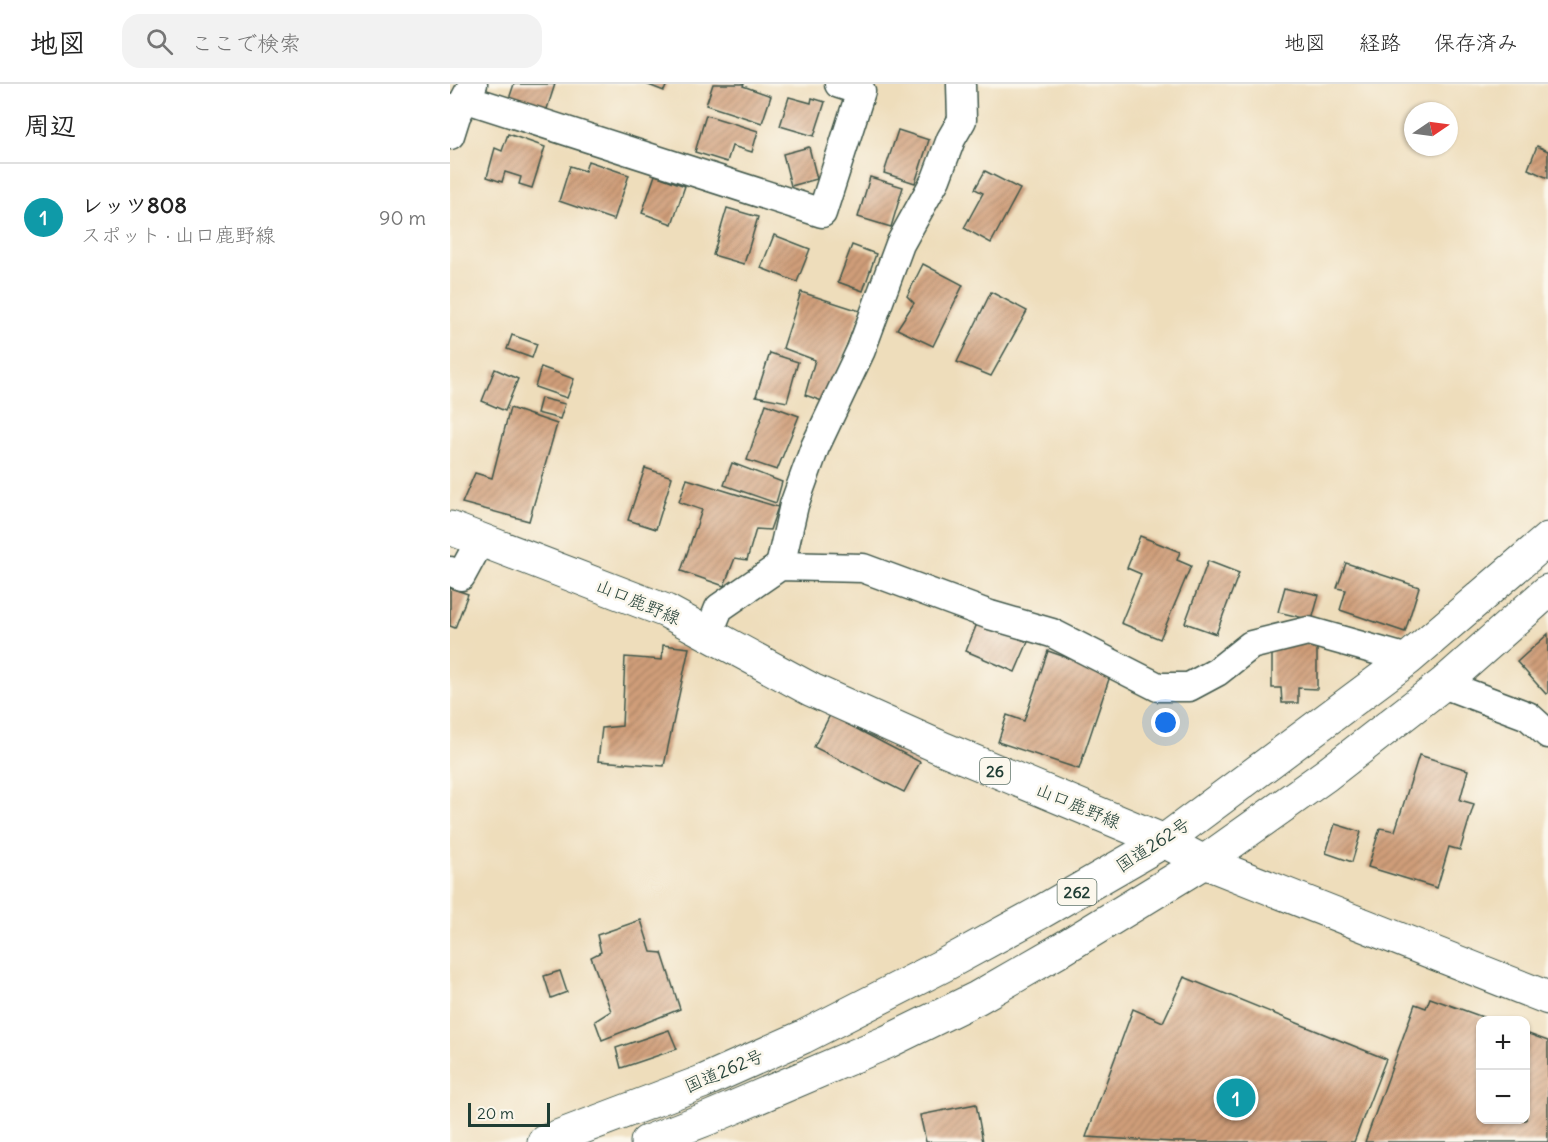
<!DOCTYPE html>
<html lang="ja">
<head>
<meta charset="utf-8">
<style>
  body { margin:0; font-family:Delius,"Klee One",sans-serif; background:#f2f2f2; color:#222 }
  .controls { position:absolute; right:18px; bottom:18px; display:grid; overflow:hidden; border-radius:12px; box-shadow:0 2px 4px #0004 }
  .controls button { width:54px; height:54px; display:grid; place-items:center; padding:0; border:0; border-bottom:2px solid #e0e0e0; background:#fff; color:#222; font:30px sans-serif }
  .compass { position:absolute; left:954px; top:18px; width:54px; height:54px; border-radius:50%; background:#fff; box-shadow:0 2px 4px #0004; rotate:77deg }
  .scale { position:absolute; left:18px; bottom:15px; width:82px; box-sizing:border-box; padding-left:6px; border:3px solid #1f3d34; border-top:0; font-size:16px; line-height:21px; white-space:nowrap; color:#1f3d34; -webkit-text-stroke:4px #fbf7ec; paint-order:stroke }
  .you { position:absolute; left:716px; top:639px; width:21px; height:21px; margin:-15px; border:4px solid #fff; border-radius:50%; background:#1a73e8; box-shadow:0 0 0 9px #1a73e833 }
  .badge { display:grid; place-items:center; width:39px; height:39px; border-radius:50%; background:#1f6fb2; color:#fff; font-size:20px; font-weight:700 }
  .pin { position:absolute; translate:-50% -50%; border:3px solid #fff; box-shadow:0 2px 6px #0006 }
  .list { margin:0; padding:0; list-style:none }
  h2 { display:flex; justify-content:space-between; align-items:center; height:78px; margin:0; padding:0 24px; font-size:26px }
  h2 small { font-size:20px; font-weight:400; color:#767676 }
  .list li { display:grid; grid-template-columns:39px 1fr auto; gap:18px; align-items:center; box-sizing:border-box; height:108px; padding:0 24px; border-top:2px solid #e0e0e0 }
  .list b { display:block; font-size:22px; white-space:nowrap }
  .list p { margin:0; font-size:20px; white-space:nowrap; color:#767676 }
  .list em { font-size:20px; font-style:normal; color:#767676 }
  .icon { flex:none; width:33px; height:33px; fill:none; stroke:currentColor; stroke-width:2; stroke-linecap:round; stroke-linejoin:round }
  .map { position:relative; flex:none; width:1098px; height:1058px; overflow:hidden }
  header { display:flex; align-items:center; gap:36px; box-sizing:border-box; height:84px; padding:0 30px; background:#fff; border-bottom:2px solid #e0e0e0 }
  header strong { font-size:28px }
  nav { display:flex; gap:33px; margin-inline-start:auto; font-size:21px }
  .search { width:420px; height:54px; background:#f2f2f2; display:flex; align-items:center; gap:15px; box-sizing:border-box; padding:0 21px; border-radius:18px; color:#767676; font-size:22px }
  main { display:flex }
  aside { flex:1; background:#fff }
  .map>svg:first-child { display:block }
  .building { fill:url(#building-hatch) }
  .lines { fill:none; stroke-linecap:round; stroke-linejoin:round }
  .minor-casing { stroke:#3e5548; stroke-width:31 }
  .major-casing { stroke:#3e5548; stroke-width:35 }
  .highway-casing { stroke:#3e5548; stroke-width:35 }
  .minor { stroke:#fff; stroke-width:28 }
  .major { stroke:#fff; stroke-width:33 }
  .highway { stroke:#fff; stroke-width:33 }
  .labels { text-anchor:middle; stroke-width:5; stroke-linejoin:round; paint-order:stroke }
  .shield { fill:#fbf7ec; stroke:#61756b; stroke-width:1.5 }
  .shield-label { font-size:16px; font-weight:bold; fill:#1f3d34 }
  .street-label { font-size:18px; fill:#1f3d34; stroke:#fbf7ec }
</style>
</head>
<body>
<header>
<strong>地図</strong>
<div class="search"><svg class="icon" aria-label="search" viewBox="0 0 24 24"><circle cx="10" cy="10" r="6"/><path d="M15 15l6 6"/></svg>ここで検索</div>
<nav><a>地図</a><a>経路</a><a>保存済み</a></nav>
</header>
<main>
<aside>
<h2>周辺<small></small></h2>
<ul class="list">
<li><span class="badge" style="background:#0f9aa8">1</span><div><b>レッツ808</b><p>スポット · 山口鹿野線</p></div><em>90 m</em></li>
</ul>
</aside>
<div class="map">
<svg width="1098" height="1058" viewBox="0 0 1098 1058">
  <defs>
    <pattern id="building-hatch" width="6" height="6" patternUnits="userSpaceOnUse" patternTransform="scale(1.5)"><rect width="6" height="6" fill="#d09e79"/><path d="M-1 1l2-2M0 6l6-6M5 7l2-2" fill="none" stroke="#a88264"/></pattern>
  </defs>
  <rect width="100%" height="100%" fill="#fbf7ec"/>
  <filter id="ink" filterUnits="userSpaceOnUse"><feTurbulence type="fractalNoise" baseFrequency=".0167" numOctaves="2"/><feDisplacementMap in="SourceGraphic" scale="12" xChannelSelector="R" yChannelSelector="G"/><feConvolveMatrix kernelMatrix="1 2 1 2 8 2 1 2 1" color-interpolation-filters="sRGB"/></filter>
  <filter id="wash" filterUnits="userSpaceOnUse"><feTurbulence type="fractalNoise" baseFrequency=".008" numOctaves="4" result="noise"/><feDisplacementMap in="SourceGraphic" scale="24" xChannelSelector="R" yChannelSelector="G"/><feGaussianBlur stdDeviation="1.35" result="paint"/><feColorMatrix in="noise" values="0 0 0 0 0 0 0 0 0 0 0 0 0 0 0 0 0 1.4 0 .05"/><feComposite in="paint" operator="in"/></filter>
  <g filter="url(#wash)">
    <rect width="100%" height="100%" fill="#edb"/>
    <g id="blocks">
      <g class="building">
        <path d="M64 0H105L96 28 59 15Z"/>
        <path d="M196 0H217L214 7Z"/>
        <path d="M263 0H294L293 2 321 12 312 39 256 21Z"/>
        <path d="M339 13 361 19 362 14 375 18 364 52 330 42Z"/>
        <path d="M256 31 308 47 302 68 282 62 277 78 245 68Z"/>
        <path d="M448 46 479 56 465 99 434 89Z"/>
        <path d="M58 50 95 63 82 104 69 100 71 93 55 88 52 98 37 93 45 64 52 67Z"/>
        <path d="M1087 62 1098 67V94L1078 85Z"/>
        <path d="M359 63 367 95 341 102 333 70Z"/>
        <path d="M138 77 179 91 164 136 109 117 120 82 135 87Z"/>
        <path d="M535 87 570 105 541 159 514 144 533 109 525 105Z"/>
        <path d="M205 91 235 102 222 140 192 129Z"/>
        <path d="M420 93 453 103 441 143 408 133Z"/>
        <path d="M277 124 308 133 294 180 263 171Z"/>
        <path d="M324 151 360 165 347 198 311 184Z"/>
        <path d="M402 161 426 170 413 207 388 198Z"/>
        <path d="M473 180 513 201 483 262 447 245 464 219 457 212Z"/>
        <path d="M351 208 410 227 375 318 355 311 365 276 333 264Z"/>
        <path d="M541 208 577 227 541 292 507 278Z"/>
        <path d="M62 251 87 260 82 274 57 265Z"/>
        <path d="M320 269 348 278 337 318 306 312Z"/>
        <path d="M91 283 124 295 117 314 85 303Z"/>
        <path d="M45 285 68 295 55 327 32 317Z"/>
        <path d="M91 314 115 320 110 335 87 329Z"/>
        <path d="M316 320 349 332 327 386 297 376Z"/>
        <path d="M60 324 107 340 79 437 12 419 25 389 42 394Z"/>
        <path d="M282 379 332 398 326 419 274 401Z"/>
        <path d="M195 384 222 393 206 445 178 436Z"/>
        <path d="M237 395 328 423 320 446 306 445 297 476 285 474 274 502 231 487 252 426 229 418Z"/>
        <path d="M690 452 730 468 727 476 741 482 710 555 671 539 691 490 677 484Z"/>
        <path d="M758 477 789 489 766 550 735 539Z"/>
        <path d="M896 479 969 503 955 548 890 526 896 506 887 504Z"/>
        <path d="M835 503 869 511 862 536 828 528Z"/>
        <path d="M0 504 18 510 5 544 0 542Z"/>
        <path d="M528 537 578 558 565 588 516 567Z"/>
        <path d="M1098 550V609L1096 610 1067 578Z"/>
        <path d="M822 559H867V605L848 604V619H832L831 604H822Z"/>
        <path d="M213 561 239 564 214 682 148 677 152 644 172 642 175 573 212 576Z"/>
        <path d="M598 567 661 589 629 685 548 658 557 631 574 637Z"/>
        <path d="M380 631 470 678 454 708 364 663Z"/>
        <path d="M969 671 1018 686 1010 716 1024 720 1010 766 999 763 987 804 918 783 930 744 945 747Z"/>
        <path d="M885 740 911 748 902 778 876 769Z"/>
        <path d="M191 836 201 868 212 869 230 925 152 956 145 937 161 927 141 873 151 868 147 851Z"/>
        <path d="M110 887 117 908 101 914 94 892Z"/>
        <path d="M734 893 936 975 904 1058H724L636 1053 683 925 713 938Z"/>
        <path d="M980 914 1041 936H1030V1036H1076V949L1098 957V1058H915L965 920 976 924Z"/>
        <path d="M219 946 227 965 171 984 166 964Z"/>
        <path d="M526 1020 533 1058H476L470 1031Z"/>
      </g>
    </g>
  </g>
  <g filter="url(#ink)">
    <use href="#blocks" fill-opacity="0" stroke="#3e5548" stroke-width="1.5"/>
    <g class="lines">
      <g class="minor-casing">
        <g id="minor">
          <path d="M17 15 372 129 411 7 389 0"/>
          <path d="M0 51 6 32 23 0"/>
          <path d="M330 482 344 421 365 363 411 266 450 160 486 95 501 55 512 36 511 0"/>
          <path d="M0 487 11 492 30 457"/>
          <path d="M258 551 269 524 330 482 413 484 540 531 602 549 708 603H739L767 588 801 561 858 547 958 575"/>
          <path d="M993 600 1078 632 1098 650"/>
        </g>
      </g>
      <g class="major-casing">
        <path id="major" d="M0 444 216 527 362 606 494 665 714 757 754 778 1098 914"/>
      </g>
      <g class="highway-casing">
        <g id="highway">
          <path d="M94 1058 252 998 353 953 494 881 591 828 714 757 958 575 1098 455"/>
          <path d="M197 1058 259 1034 437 958 527 914 607 868 754 778 876 691 993 600 1098 507"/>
        </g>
      </g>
      <use href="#minor" class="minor"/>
      <use href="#major" class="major"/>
      <use href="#highway" class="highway"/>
    </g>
  </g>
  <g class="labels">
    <g class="shield">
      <rect x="530" y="674" width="30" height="26" rx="4.5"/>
      <rect x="607.5" y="795" width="39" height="26" rx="4.5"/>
    </g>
    <g class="shield-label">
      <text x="545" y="693">26</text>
      <text x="627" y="814">262</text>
    </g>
    <g class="street-label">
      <text transform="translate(188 518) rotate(23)" y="6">山口鹿野線</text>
      <text transform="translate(628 722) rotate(23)" y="6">山口鹿野線</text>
      <text transform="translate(703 761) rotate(-33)" y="6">国道262号</text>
      <text transform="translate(274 987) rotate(-23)" y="6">国道262号</text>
    </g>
  </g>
</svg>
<div class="controls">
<button>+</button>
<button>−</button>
</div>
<svg class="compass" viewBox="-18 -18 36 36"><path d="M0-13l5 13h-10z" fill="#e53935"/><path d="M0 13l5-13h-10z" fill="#767676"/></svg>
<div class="scale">20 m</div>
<div class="you"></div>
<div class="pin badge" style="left:786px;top:1014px;background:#0f9aa8">1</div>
</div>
</main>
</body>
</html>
